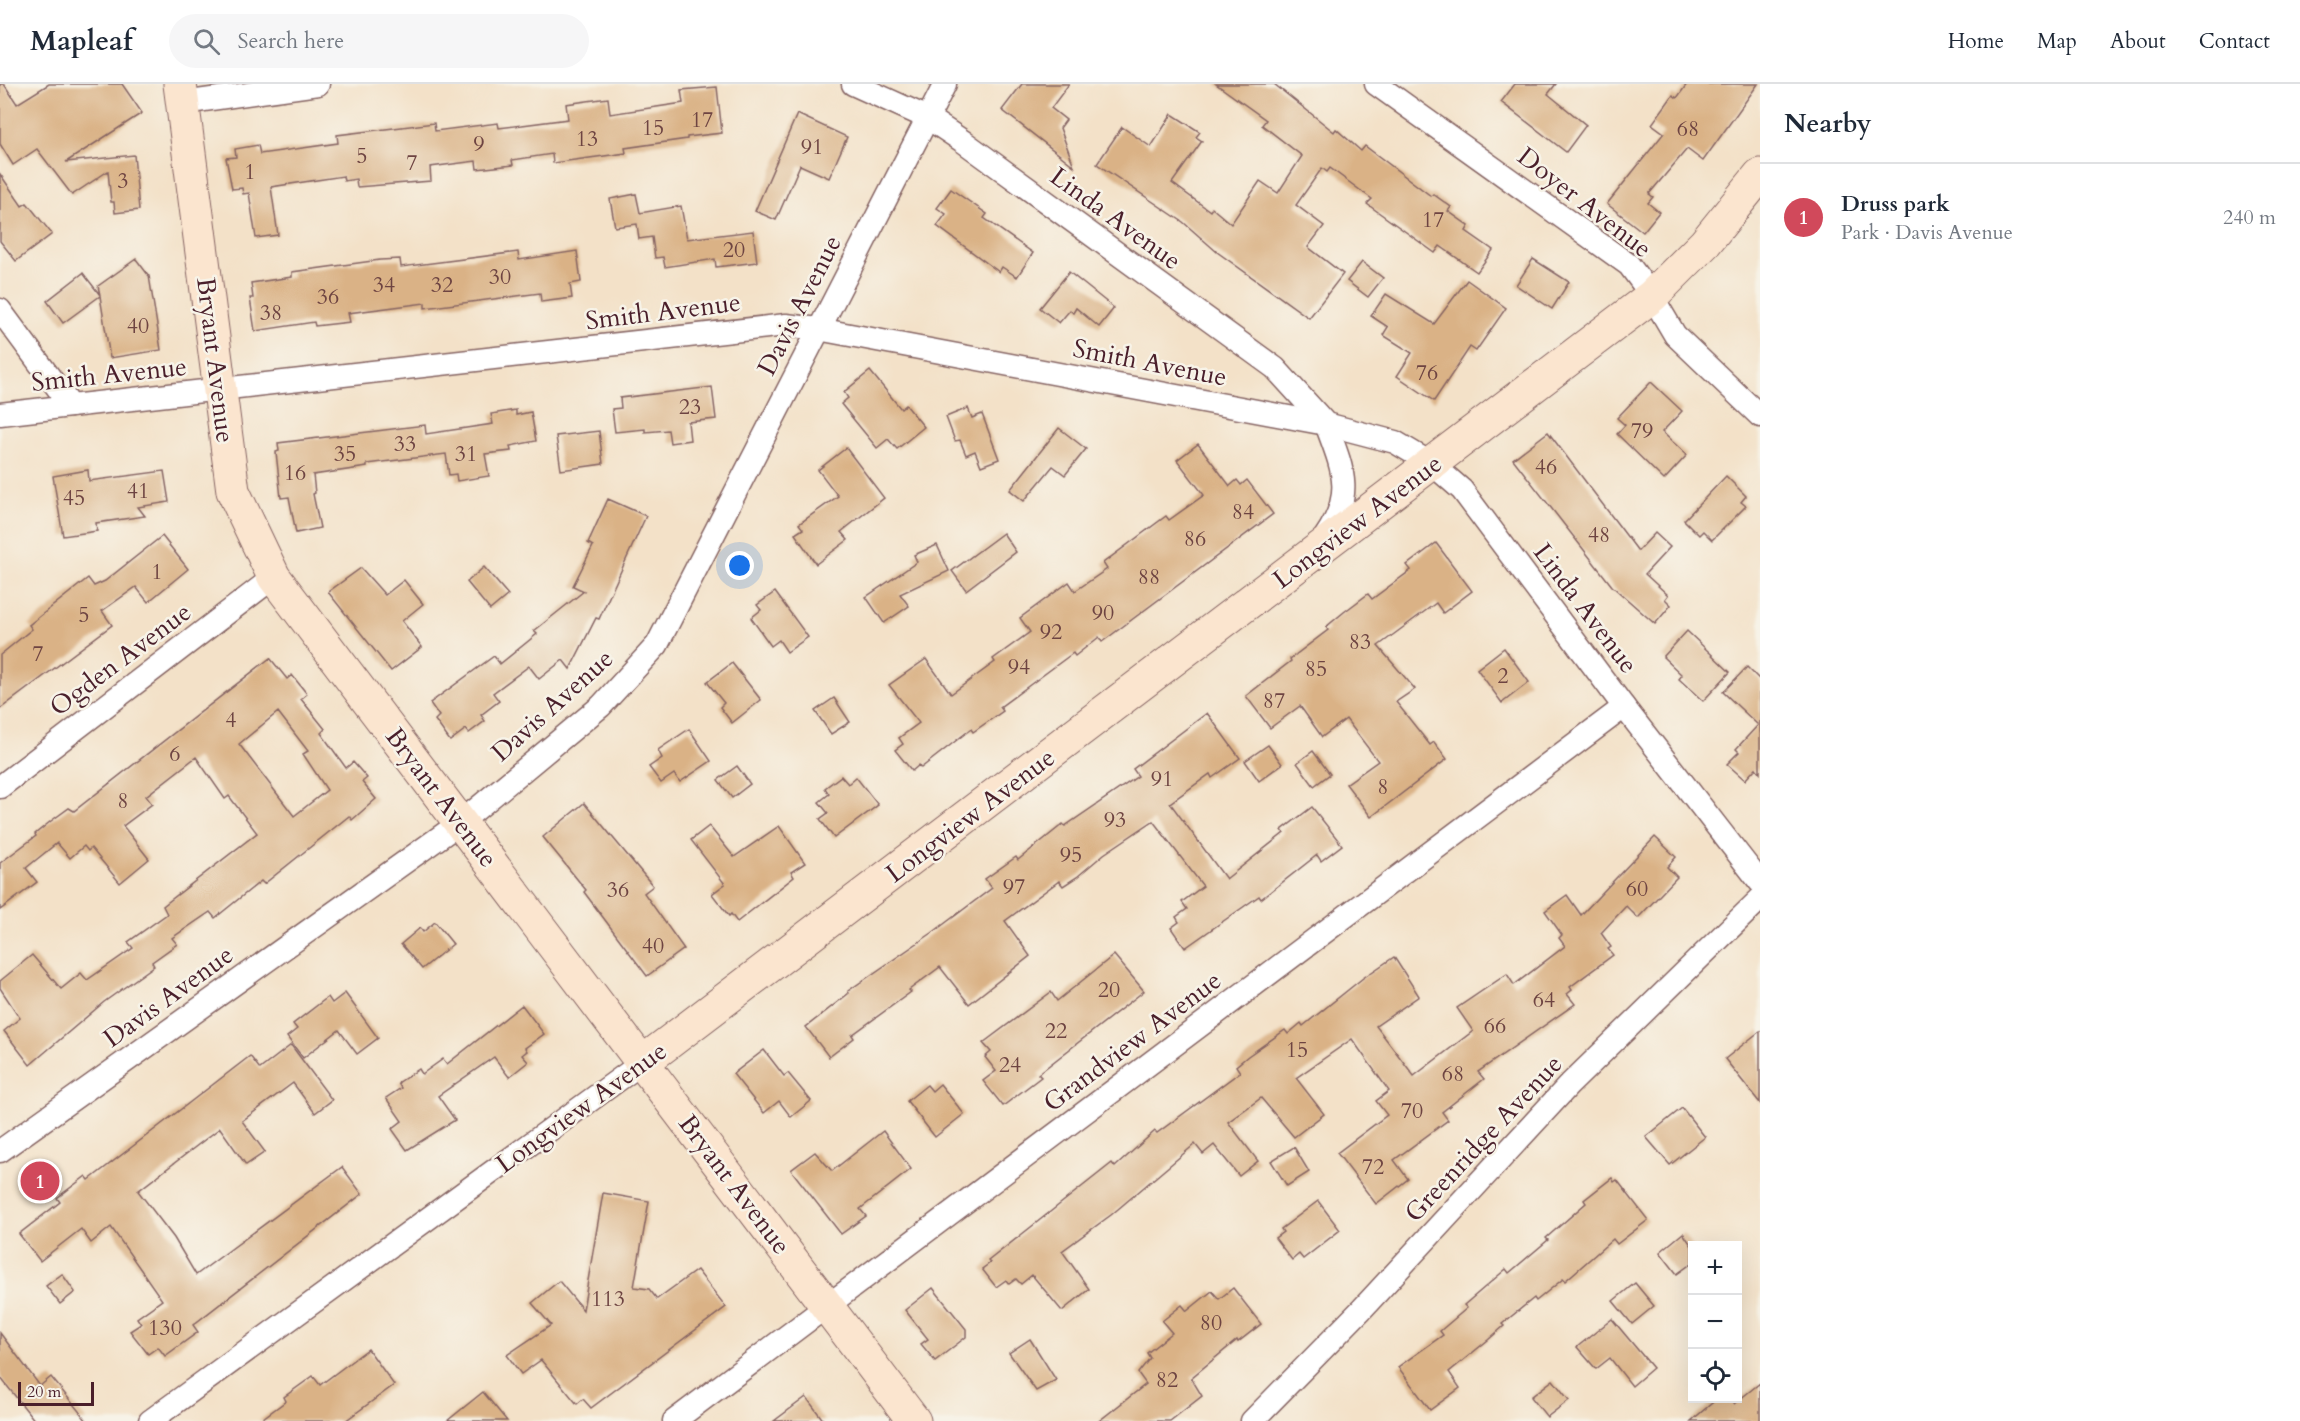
<!DOCTYPE html>
<html lang="en">
<head>
<meta charset="utf-8">
<style>
  body { margin:0; font-family:Cardo,serif; background:#f6f6f7; color:#1f2937 }
  .controls { position:absolute; right:18px; bottom:18px; display:grid; overflow:hidden; border-radius:0px; box-shadow:0 6px 24px #0002 }
  .controls button { width:54px; height:54px; display:grid; place-items:center; padding:0; border:0; border-bottom:2px solid #e0e1e3; background:#fff; color:#1f2937; font:30px sans-serif }
  .scale { position:absolute; left:18px; bottom:15px; width:76px; box-sizing:border-box; padding-left:6px; border:3px solid #4a1f2b; border-top:0; font-size:16px; line-height:21px; white-space:nowrap; color:#4a1f2b; -webkit-text-stroke:4px #f7f3e8; paint-order:stroke }
  .you { position:absolute; left:740px; top:482px; width:21px; height:21px; margin:-15px; border:4px solid #fff; border-radius:50%; background:#1a73e8; box-shadow:0 0 0 9px #1a73e833 }
  .badge { display:grid; place-items:center; width:39px; height:39px; border-radius:50%; background:#d1495b; color:#fff; font-size:20px; font-weight:700 }
  .pin { position:absolute; translate:-50% -50%; border:3px solid #fff; box-shadow:0 2px 6px #0006 }
  .list { margin:0; padding:0; list-style:none }
  h2 { display:flex; justify-content:space-between; align-items:center; height:78px; margin:0; padding:0 24px; font-size:26px }
  h2 small { font-size:20px; font-weight:400; color:#747a83 }
  .list li { display:grid; grid-template-columns:39px 1fr auto; gap:18px; align-items:center; box-sizing:border-box; height:108px; padding:0 24px; border-top:2px solid #e0e1e3 }
  .list b { display:block; font-size:22px; white-space:nowrap }
  .list p { margin:0; font-size:20px; white-space:nowrap; color:#747a83 }
  .list em { font-size:20px; font-style:normal; color:#747a83 }
  .icon { flex:none; width:33px; height:33px; fill:none; stroke:currentColor; stroke-width:2; stroke-linecap:round; stroke-linejoin:round }
  .map { position:relative; flex:none; width:1760px; height:1337px; overflow:hidden }
  header { display:flex; align-items:center; gap:36px; box-sizing:border-box; height:84px; padding:0 30px; background:#fff; border-bottom:2px solid #e0e1e3 }
  header strong { font-size:28px }
  nav { display:flex; gap:33px; margin-inline-start:auto; font-size:21px }
  .search { width:420px; height:54px; background:#f6f6f7; display:flex; align-items:center; gap:15px; box-sizing:border-box; padding:0 21px; border-radius:33px; color:#747a83; font-size:22px }
  main { display:flex }
  aside { flex:1; background:#fff }
  .map>svg:first-child { display:block }
  .building { fill:#dab286; fill-rule:evenodd }
  .lines { fill:none; stroke-linecap:round; stroke-linejoin:round }
  .street-casing { stroke:#856362; stroke-width:25 }
  .secondary-casing { stroke:#856362; stroke-width:35 }
  .street { stroke:#fff; stroke-width:22 }
  .secondary { stroke:#fbe5cf; stroke-width:33 }
  .labels { text-anchor:middle; stroke-width:5; stroke-linejoin:round; paint-order:stroke }
  .number-label { font-size:22px; fill:#6e4442 }
  .street-label { font-size:26px; fill:#4a1f2b; stroke:#f7f3e8 }
</style>
</head>
<body>
<header>
<strong>Mapleaf</strong>
<div class="search"><svg class="icon" aria-label="search" viewBox="0 0 24 24"><circle cx="10" cy="10" r="6"/><path d="M15 15l6 6"/></svg>Search here</div>
<nav><a>Home</a><a>Map</a><a>About</a><a>Contact</a></nav>
</header>
<main>
<div class="map">
<svg width="1760" height="1337" viewBox="0 0 1760 1337">
  <rect width="100%" height="100%" fill="#f7f3e8"/>
  <filter id="ink" filterUnits="userSpaceOnUse"><feTurbulence type="fractalNoise" baseFrequency=".0167" numOctaves="2"/><feDisplacementMap in="SourceGraphic" scale="12" xChannelSelector="R" yChannelSelector="G"/><feConvolveMatrix kernelMatrix="1 2 1 2 8 2 1 2 1" color-interpolation-filters="sRGB"/></filter>
  <filter id="wash" filterUnits="userSpaceOnUse"><feTurbulence type="fractalNoise" baseFrequency=".008" numOctaves="4" result="noise"/><feDisplacementMap in="SourceGraphic" scale="24" xChannelSelector="R" yChannelSelector="G"/><feGaussianBlur stdDeviation="1.35" result="paint"/><feColorMatrix in="noise" values="0 0 0 0 0 0 0 0 0 0 0 0 0 0 0 0 0 1.4 0 .05"/><feComposite in="paint" operator="in"/></filter>
  <g filter="url(#wash)">
    <rect width="100%" height="100%" fill="#f3e1c8"/>
    <g id="blocks">
      <g class="building">
        <path d="M0 0H4L17 20 49 0H122L142 29 66 78 134 71 139 126 115 129 114 118H111L108 87 72 111 37 65 13 81 0 60Z"/>
        <path d="M1022 0H1069L1051 24 1066 36 1060 44 1074 82 1002 26Z"/>
        <path d="M1216 0H1274L1334 48 1336 45 1361 67 1365 62 1431 112 1433 110 1451 123 1448 127 1469 142 1466 147 1493 166 1477 188 1440 162 1435 169 1367 120 1372 115 1330 84 1327 88 1322 84 1296 121 1324 142 1308 163 1343 190 1309 234 1217 168 1183 138 1097 80 1122 43 1151 63 1172 30 1200 48 1196 53 1202 57 1172 99 1210 127 1212 124 1231 140 1260 97 1278 109 1302 72 1262 41 1266 36Z"/>
        <path d="M1515 0H1556L1548 10 1586 41 1566 68 1501 18Z"/>
        <path d="M1687 0H1758L1703 77 1687 65 1649 110 1653 113 1648 119 1659 128 1643 148 1607 120 1664 49 1652 40 1673 11 1677 14Z"/>
        <path d="M717 3 722 49 687 53V55L625 64 626 69 553 79 552 70 512 76 513 81 477 85 476 77 430 83 431 97 357 103 356 95 344 97 343 92 271 103 278 151 256 154 249 109 243 110 242 104 232 105 226 74 236 73 235 65 258 61 260 70 338 59 337 51 434 39 435 47 498 39 499 44 568 35 566 20 608 14 610 30 683 19 681 6Z"/>
        <path d="M797 30 847 53 829 94 800 81 776 136 755 127Z"/>
        <path d="M0 90 22 122 27 119 52 150 16 177 0 157Z"/>
        <path d="M951 105 987 130 984 134 1033 169 1017 193 1002 183 999 188 937 142 946 130 937 124Z"/>
        <path d="M636 110 640 129 681 122 687 155 753 147 757 178 716 183 715 175 665 183 663 173 655 174 652 153 639 155 637 140 615 143 610 115Z"/>
        <path d="M577 167 581 198 570 200 572 214 541 218 540 209 425 224V219L348 229 350 238 315 242 314 238 255 247 250 214H253L251 199 292 193V188L380 176 400 175 401 183 518 168 519 176Z"/>
        <path d="M136 175 149 192 161 266 110 274 100 212 63 239 47 217 83 189 100 211 98 202Z"/>
        <path d="M1533 175 1569 198 1552 225 1516 201Z"/>
        <path d="M1362 178 1383 194 1368 213 1347 197Z"/>
        <path d="M1069 188 1114 224 1099 243 1076 224 1073 229 1070 226 1059 239 1040 224Z"/>
        <path d="M1467 196 1506 224 1476 267 1470 263 1434 317 1397 292 1412 269 1383 251 1388 243 1371 232 1386 210 1434 240Z"/>
        <path d="M870 287 901 325 906 321 924 343 897 365 888 355 877 364 841 320 848 314 844 308Z"/>
        <path d="M1651 298 1682 327 1662 348 1687 371 1664 396 1617 350 1625 341 1617 334Z"/>
        <path d="M712 303 716 335 688 338 690 356 670 359 668 346 645 348V345L615 348 612 325 621 324 620 314Z"/>
        <path d="M968 324 972 334 982 330 999 375 981 382 975 367 966 371 960 356 955 357 946 333Z"/>
        <path d="M516 326V331L531 328 536 357 510 362 511 367 485 370 489 392 457 397 456 390 449 391 446 370 367 380V383L313 391 315 409 313 410 320 444 296 449 289 413 281 414 276 368 279 367 278 359 425 341 426 350 493 340 491 330Z"/>
        <path d="M1059 344 1086 365 1065 391 1053 382 1024 417 1010 406Z"/>
        <path d="M599 347 603 380 561 386 556 352Z"/>
        <path d="M1548 348 1638 467 1655 449 1670 463 1645 490 1668 511 1665 515 1671 521 1655 540 1612 502 1513 375Z"/>
        <path d="M1198 360 1230 402 1237 396 1241 401 1247 396 1273 430 1102 558 1099 553 1075 572 1073 569 1000 623 1003 627 973 648 971 645 921 684 919 681 912 687 895 666 903 660 899 654 919 639 889 601 926 575 951 610 995 578 993 575 1030 548 1020 534 1069 498 1075 507 1107 485 1103 479 1166 432 1169 436 1204 411 1177 376Z"/>
        <path d="M846 364 884 414 841 448 848 456 816 480 795 450 803 445 799 440 838 412 818 386Z"/>
        <path d="M88 386 89 397 164 387 169 418 138 423 145 432 96 439 97 447 63 452 53 392Z"/>
        <path d="M1726 392 1746 412 1741 418 1746 422 1712 456 1703 447 1699 451 1684 436Z"/>
        <path d="M608 415 646 432 599 535 596 534 570 585 563 576 539 595 529 582 493 609 499 617 481 631 485 637 469 649 466 645 450 657 435 636 439 632 430 619 494 572 500 580 537 550 534 547 584 507 573 502 593 462 588 459Z"/>
        <path d="M1003 449 1016 468 966 506 952 487Z"/>
        <path d="M162 452 188 485 148 518 136 503 102 527 112 541 0 625V571L32 545 29 541 88 494 94 502 105 497Z"/>
        <path d="M1436 459 1472 507 1443 529 1436 519 1378 562 1415 605 1396 618 1430 661 1434 658 1447 675 1371 733 1346 700 1378 677 1346 635 1322 653 1300 622 1270 644 1246 612 1291 577 1290 575 1328 546 1326 543 1344 528 1368 510 1372 515 1411 486 1407 481Z"/>
        <path d="M937 461 949 487 900 510 909 522 884 539 866 513 917 478 914 471Z"/>
        <path d="M484 483 508 511 490 526 467 498Z"/>
        <path d="M361 484 385 511 404 496 423 520 402 537 422 563 391 587 328 508Z"/>
        <path d="M775 508 808 553 787 568 779 556 771 562 751 534 761 526 757 521Z"/>
        <path d="M1687 547 1730 588 1703 617 1679 595 1682 591 1663 573Z"/>
        <path d="M1504 564 1529 598 1502 619 1477 585Z"/>
        <path d="M270 574 287 595 292 591 307 610 301 615 325 645 321 649 346 684 353 678 367 694 362 698 376 715 352 736 349 732 264 800 261 797 215 834 210 828 172 854 177 860 152 878 154 882 104 918 30 981 4 947 20 934 0 904V897L32 871 61 905 81 889 87 896 133 864 128 858 167 830 163 822 257 749 229 712 225 715 196 673 146 712 152 720 123 742 149 775 120 799 91 764 88 767 84 762 70 774 57 759 26 784 37 798 0 826V779L36 752 35 750 51 737 69 724 74 727ZM278 628 308 667 303 670 327 706 294 732 239 660Z"/>
        <path d="M732 579 761 616 732 639 720 623 724 619 707 598Z"/>
        <path d="M1747 583 1760 596V689L1756 684 1745 696 1727 680 1739 668 1736 665 1758 641 1723 608Z"/>
        <path d="M834 614 850 638 831 650 815 627Z"/>
        <path d="M1207 629 1240 674 1212 694 1210 690 1170 719 1226 795 1284 749 1282 746 1312 723 1342 761 1321 777 1317 771 1261 815 1259 812 1185 864 1171 844 1179 838 1176 833 1187 825 1182 818 1203 802 1153 737 1104 770 1077 793 1063 802 1059 797 1005 837 1030 872 969 920 940 883 909 906 911 908 852 951 854 954 829 973 806 943 849 909 848 907 932 849 992 804 985 795 1016 773 1018 776 1063 740 1065 742 1138 692 1133 685Z"/>
        <path d="M689 645 711 677 680 698 674 690 661 699 649 683 662 674 658 666Z"/>
        <path d="M1268 661 1282 680 1259 697 1245 677Z"/>
        <path d="M1313 667 1330 690 1314 702 1297 679Z"/>
        <path d="M737 682 750 700 732 714 718 696Z"/>
        <path d="M841 692 848 700 856 693 878 721 834 754 820 735 828 729 819 718 829 710 825 704Z"/>
        <path d="M584 719 653 802 644 809 684 865 647 892 584 808 586 806 543 753Z"/>
        <path d="M709 742 734 773 779 742 805 779 791 788 794 793 737 838 731 830 729 832 712 810 725 800 691 756Z"/>
        <path d="M1655 753 1676 773 1667 783 1677 793 1638 834 1626 822 1601 849 1611 863 1608 865 1613 871 1570 903 1572 906 1567 910 1575 920 1478 988 1484 995 1442 1028 1448 1036 1394 1076 1408 1095 1376 1120 1337 1069 1387 1031 1376 1017 1389 1007 1352 955 1296 994 1324 1030 1294 1053 1261 1014 1228 1038 1258 1077 1239 1092 1214 1061 1203 1070 1195 1060 1111 1131 1062 1167 1089 1205 1062 1227 1032 1191 1021 1200 1016 1195 1009 1200 1006 1196 996 1203 982 1185 990 1179 988 1177 1112 1079 1115 1083 1155 1047 1157 1049 1240 988 1236 982 1248 972 1285 946 1288 950 1301 939 1303 942 1363 894 1394 873 1419 912 1376 942 1414 992 1473 947 1457 924 1507 890 1514 901 1565 862 1559 854 1562 851 1545 827 1567 811 1581 831Z"/>
        <path d="M435 838 453 860 422 885 401 860 420 844 423 848Z"/>
        <path d="M1114 871 1144 907 1038 990 1041 993 1003 1022 983 997 996 987 985 973 991 968 983 959 1051 908 1057 917Z"/>
        <path d="M345 909 378 954 357 970 339 946 303 974 287 953 297 945 293 940 328 913 332 919Z"/>
        <path d="M522 921 544 950 525 964 527 967 522 971 528 978 509 993 494 973 438 1012 455 1036 407 1066 392 1045 402 1037 386 1014 401 1004 398 999 419 985 422 990 443 975 447 980Z"/>
        <path d="M1760 947V1019L1725 975Z"/>
        <path d="M291 961 332 1016 315 1029 293 999 242 1037 265 1068 246 1081 220 1044 138 1107 174 1154 196 1191 342 1083 362 1110 193 1241 198 1248 165 1272 158 1263 148 1270 130 1247 141 1240 137 1234 162 1216 111 1143 91 1159 81 1145 40 1177 19 1150 60 1118 57 1114 86 1092 89 1096 250 972 260 985Z"/>
        <path d="M764 966 784 992 788 989 811 1017 791 1033 779 1017 764 1029 733 990Z"/>
        <path d="M940 1000 964 1030 935 1053 907 1017 927 1001 932 1007Z"/>
        <path d="M1682 1024 1705 1053 1670 1081 1646 1053Z"/>
        <path d="M883 1047 911 1085 860 1125 866 1132 841 1150 791 1086 815 1068 832 1087Z"/>
        <path d="M1294 1063 1309 1088 1287 1102 1271 1077Z"/>
        <path d="M1612 1094 1614 1098 1617 1096 1648 1136 1617 1160 1613 1155 1565 1197 1563 1195 1536 1217 1534 1214 1502 1240 1504 1242 1488 1256 1449 1288 1460 1304 1430 1326 1398 1283 1443 1251 1440 1247 1467 1224 1464 1221 1506 1185 1509 1189 1548 1156 1546 1154 1586 1119 1584 1116Z"/>
        <path d="M603 1109 649 1117 634 1203 649 1205 657 1215 697 1186 726 1223 591 1324 583 1315 577 1320 541 1276 521 1290 507 1271 551 1241 532 1219 559 1197 583 1226Z"/>
        <path d="M1318 1117 1340 1146 1303 1175 1299 1170 1292 1176 1275 1154 1283 1148 1281 1145Z"/>
        <path d="M1683 1149 1692 1162V1179L1677 1190 1660 1168Z"/>
        <path d="M62 1190 75 1208 60 1220 46 1202Z"/>
        <path d="M1635 1199 1654 1222 1632 1240 1613 1217Z"/>
        <path d="M933 1204 966 1245V1253L935 1277 921 1260 928 1255 905 1226Z"/>
        <path d="M1233 1204 1261 1240 1238 1258 1237 1256 1191 1294 1202 1312 1170 1337H1099L1146 1300 1138 1289 1150 1274 1147 1269 1172 1249 1162 1237 1182 1221 1187 1227 1212 1207 1219 1215Z"/>
        <path d="M1612 1235 1653 1284 1632 1302 1610 1274 1596 1285 1577 1263Z"/>
        <path d="M0 1249 40 1302 51 1293 87 1337H35L0 1293Z"/>
        <path d="M1030 1255 1056 1296 1036 1307 1009 1269Z"/>
        <path d="M368 1265 394 1301 345 1337H259L286 1317 284 1313 313 1292 320 1301Z"/>
        <path d="M1553 1296 1569 1316 1547 1333 1531 1313Z"/>
        <path d="M1760 1299V1337H1691L1718 1314H1730L1734 1320Z"/>
        <path d="M483 1308 507 1337H447Z"/>
        <path d="M806 1313 824 1337H774Z"/>
      </g>
    </g>
  </g>
  <g filter="url(#ink)">
    <use href="#blocks" fill-opacity="0" stroke="#856362" stroke-width="1.5"/>
    <g class="lines">
      <g class="street-casing">
        <g id="street">
          <path d="M853 0 928 34 964 58 1275 284 1326 340 1395 358 1432 380 1462 406 1624 623 1760 798"/>
          <path d="M1376 0 1629 181 1652 212 1675 251 1760 332"/>
          <path d="M183 19 318 0"/>
          <path d="M0 226 71 322"/>
          <path d="M0 330 786 241 818 245 1326 340C1343 386 1355 410 1325 453"/>
          <path d="M0 703 274 493"/>
          <path d="M0 1067 461 738 601 622 657 561 945 0"/>
          <path d="M150 1337 643 978"/>
          <path d="M674 1337 1624 623"/>
          <path d="M1252 1337 1362 1225 1569 1001 1760 815"/>
        </g>
      </g>
      <g class="secondary-casing">
        <g id="secondary">
          <path d="M180 0 233 407 274 493 914 1337"/>
          <path d="M643 978 1652 212 1705 159 1760 91"/>
        </g>
      </g>
      <use href="#street" class="street"/>
      <use href="#secondary" class="secondary"/>
    </g>
  </g>
  <g class="labels">
    <g class="number-label">
      <text x="702" y="43">17</text>
      <text x="653" y="51">15</text>
      <text x="1688" y="52">68</text>
      <text x="587" y="62">13</text>
      <text x="479" y="67">9</text>
      <text x="812" y="70">91</text>
      <text x="362" y="79">5</text>
      <text x="412" y="86">7</text>
      <text x="250" y="95">1</text>
      <text x="123" y="104">3</text>
      <text x="1433" y="143">17</text>
      <text x="734" y="173">20</text>
      <text x="500" y="200">30</text>
      <text x="384" y="208">34</text>
      <text x="442" y="208">32</text>
      <text x="328" y="220">36</text>
      <text x="271" y="236">38</text>
      <text x="138" y="249">40</text>
      <text x="1427" y="296">76</text>
      <text x="690" y="330">23</text>
      <text x="1642" y="354">79</text>
      <text x="405" y="367">33</text>
      <text x="345" y="377">35</text>
      <text x="466" y="377">31</text>
      <text x="1546" y="390">46</text>
      <text x="295" y="396">16</text>
      <text x="138" y="414">41</text>
      <text x="74" y="421">45</text>
      <text x="1243" y="435">84</text>
      <text x="1599" y="458">48</text>
      <text x="1195" y="462">86</text>
      <text x="157" y="495">1</text>
      <text x="1149" y="500">88</text>
      <text x="1103" y="536">90</text>
      <text x="84" y="538">5</text>
      <text x="1051" y="555">92</text>
      <text x="1360" y="565">83</text>
      <text x="38" y="577">7</text>
      <text x="1019" y="590">94</text>
      <text x="1316" y="592">85</text>
      <text x="1503" y="599">2</text>
      <text x="1274" y="624">87</text>
      <text x="231" y="643">4</text>
      <text x="175" y="677">6</text>
      <text x="1162" y="702">91</text>
      <text x="1383" y="710">8</text>
      <text x="123" y="724">8</text>
      <text x="1115" y="743">93</text>
      <text x="1071" y="778">95</text>
      <text x="1014" y="810">97</text>
      <text x="1637" y="812">60</text>
      <text x="618" y="813">36</text>
      <text x="653" y="869">40</text>
      <text x="1109" y="913">20</text>
      <text x="1544" y="923">64</text>
      <text x="1495" y="949">66</text>
      <text x="1056" y="954">22</text>
      <text x="1297" y="973">15</text>
      <text x="1010" y="988">24</text>
      <text x="1453" y="997">68</text>
      <text x="1412" y="1034">70</text>
      <text x="1373" y="1090">72</text>
      <text x="608" y="1222">113</text>
      <text x="1211" y="1246">80</text>
      <text x="165" y="1251">130</text>
      <text x="1167" y="1303">82</text>
    </g>
    <g class="street-label">
      <text transform="translate(1585 118) rotate(38)" y="9">Doyer Avenue</text>
      <text transform="translate(1116 134) rotate(36)" y="9">Linda Avenue</text>
      <text transform="translate(799 221) rotate(-63)" y="9">Davis Avenue</text>
      <text transform="translate(663 227) rotate(-7)" y="9">Smith Avenue</text>
      <text transform="translate(216 276) rotate(83)" y="9">Bryant Avenue</text>
      <text transform="translate(1150 278) rotate(11)" y="9">Smith Avenue</text>
      <text transform="translate(109 290) rotate(-6)" y="9">Smith Avenue</text>
      <text transform="translate(1357 437) rotate(-37)" y="9">Longview Avenue</text>
      <text transform="translate(1586 524) rotate(53)" y="9">Linda Avenue</text>
      <text transform="translate(120 575) rotate(-37)" y="9">Ogden Avenue</text>
      <text transform="translate(552 621) rotate(-42)" y="9">Davis Avenue</text>
      <text transform="translate(442 713) rotate(53)" y="9">Bryant Avenue</text>
      <text transform="translate(970 731) rotate(-37)" y="9">Longview Avenue</text>
      <text transform="translate(168 912) rotate(-36)" y="9">Davis Avenue</text>
      <text transform="translate(1132 957) rotate(-37)" y="9">Grandview Avenue</text>
      <text transform="translate(581 1023) rotate(-36)" y="9">Longview Avenue</text>
      <text transform="translate(1483 1054) rotate(-47)" y="9">Greenridge Avenue</text>
      <text transform="translate(735 1100) rotate(53)" y="9">Bryant Avenue</text>
    </g>
  </g>
</svg>
<div class="controls">
<button>+</button>
<button>−</button>
<button><svg class="icon" aria-label="locate" viewBox="0 0 24 24"><circle cx="12" cy="12" r="6"/><path d="M12 2v4M12 18v4M2 12h4M18 12h4"/></svg></button>
</div>
<div class="scale">20 m</div>
<div class="you"></div>
<div class="pin badge" style="left:40px;top:1097px">1</div>
</div>
<aside>
<h2>Nearby<small></small></h2>
<ul class="list">
<li><span class="badge">1</span><div><b>Druss park</b><p>Park · Davis Avenue</p></div><em>240 m</em></li>
</ul>
</aside>
</main>
</body>
</html>
